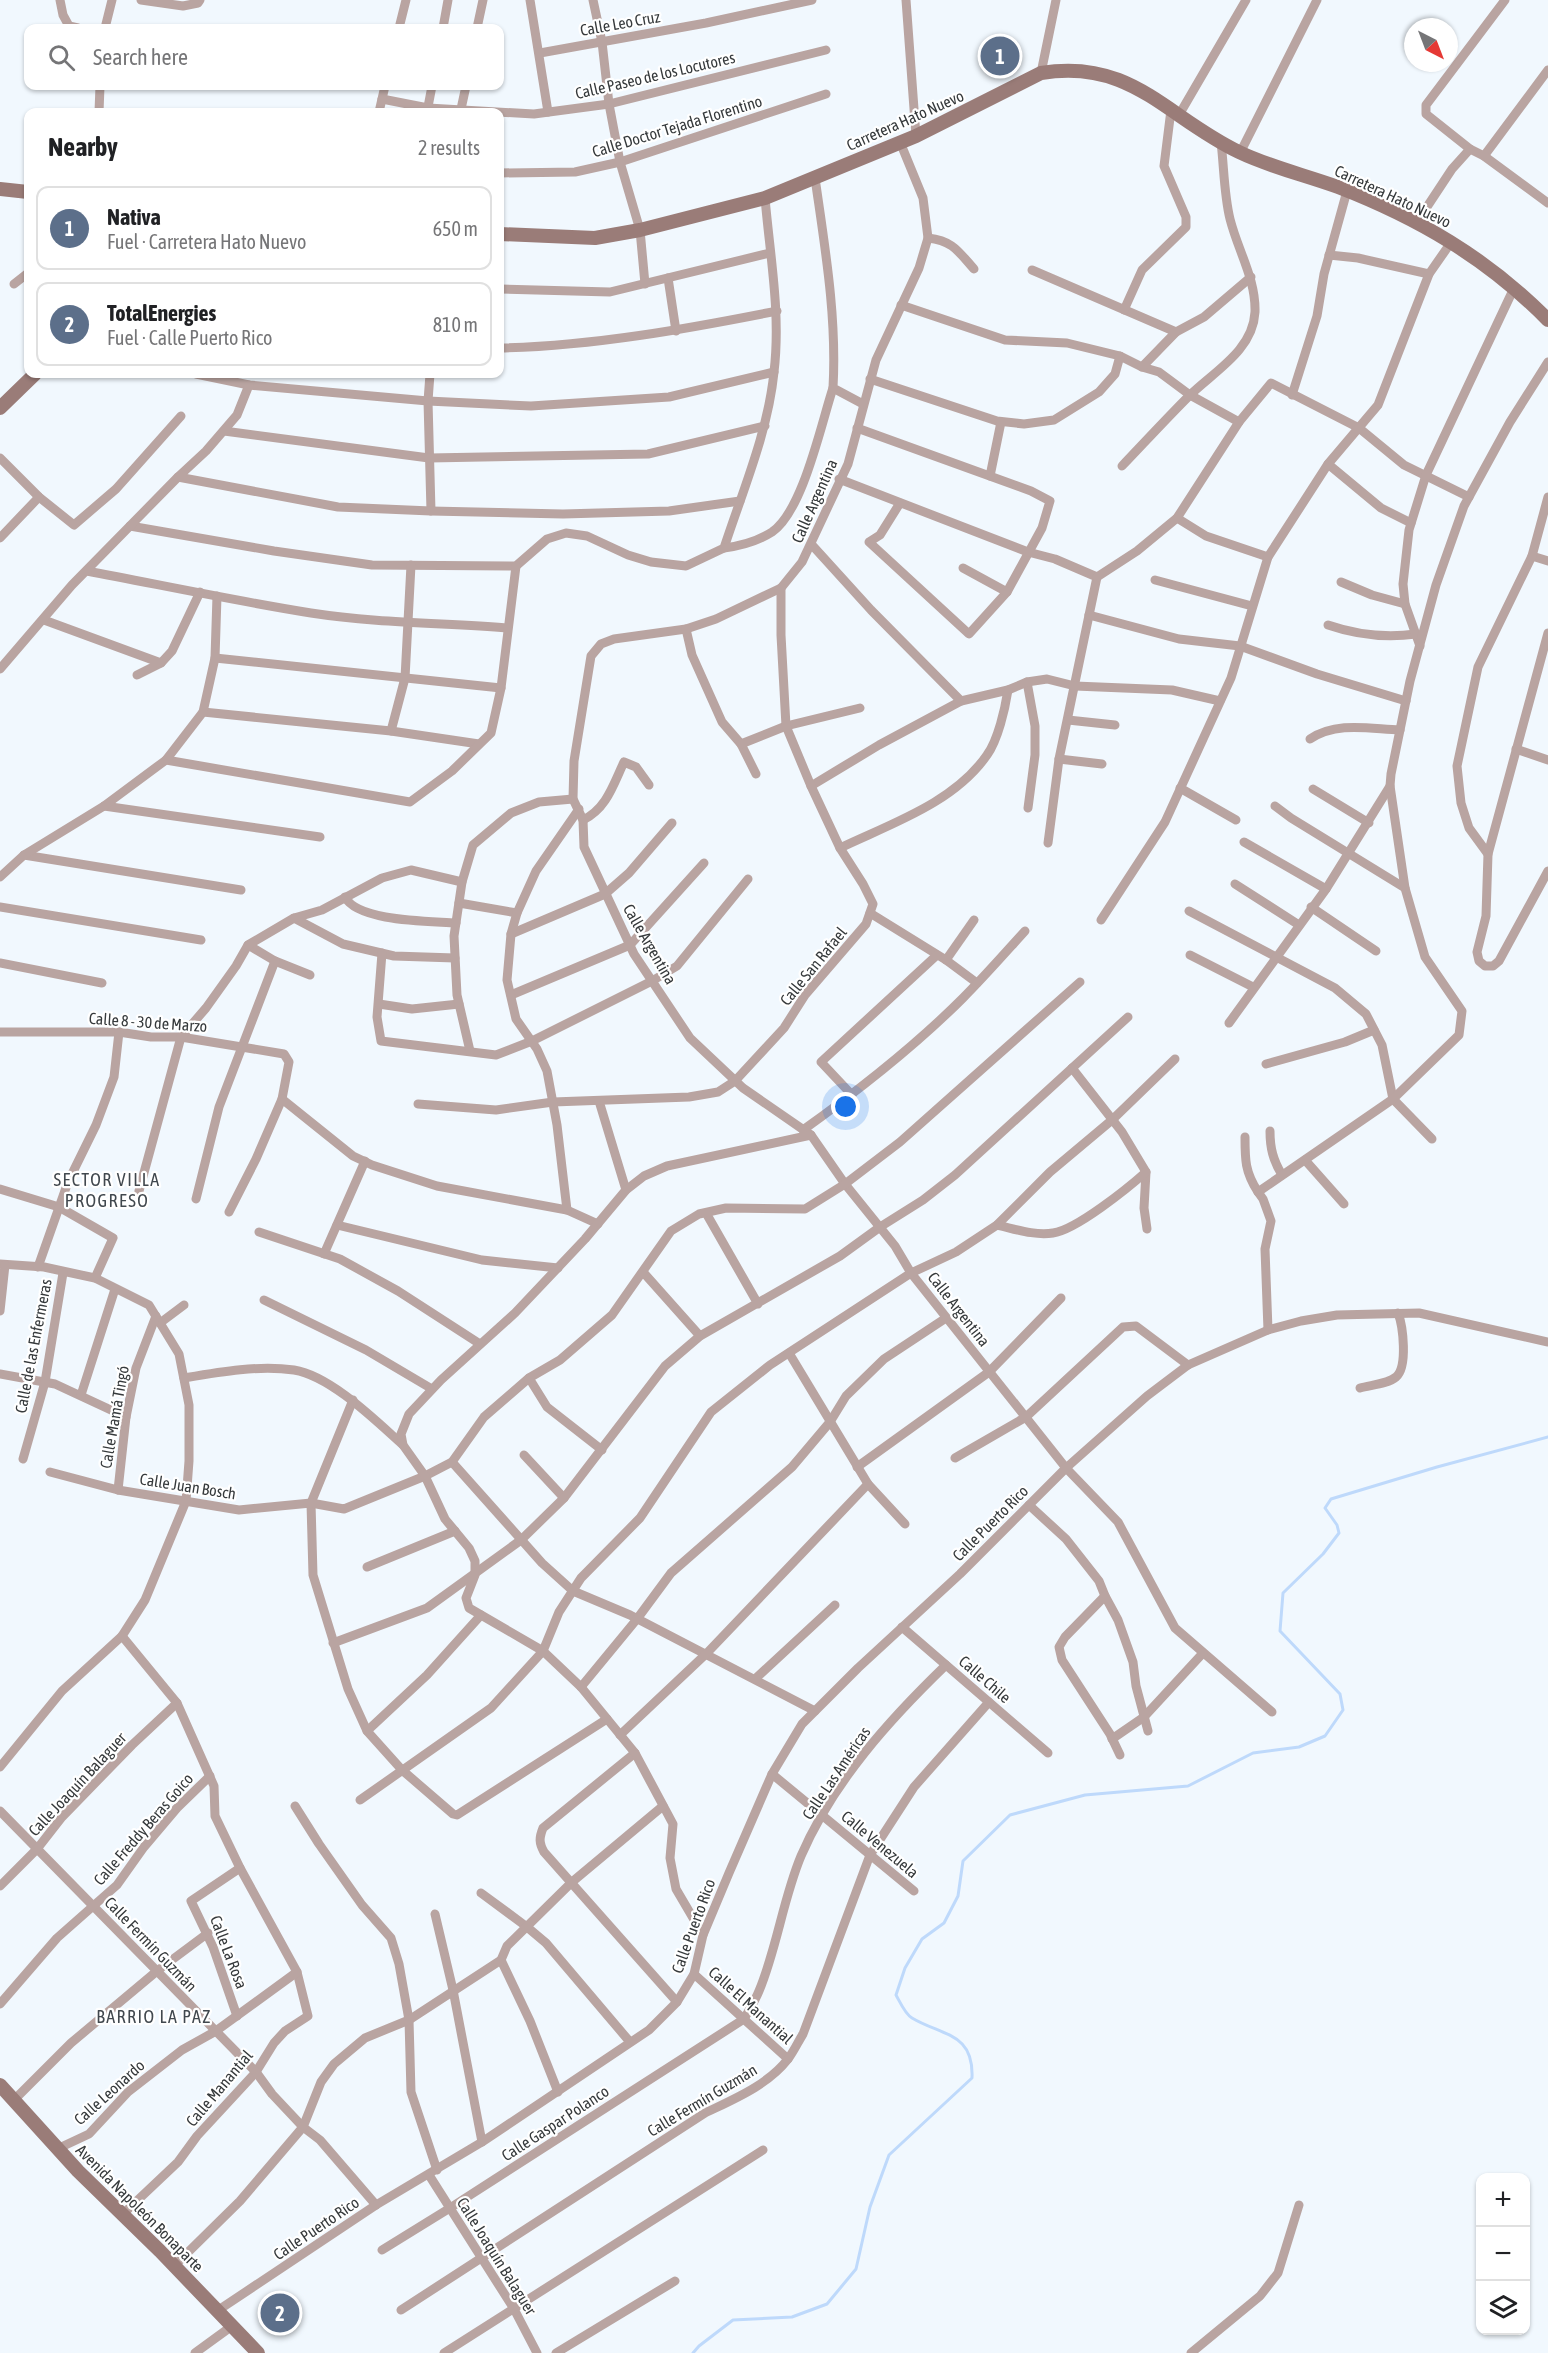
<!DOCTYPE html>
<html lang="en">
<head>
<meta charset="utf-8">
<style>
  body { margin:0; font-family:"Asap Condensed",sans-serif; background:#f2f2f2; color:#202124 }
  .controls { position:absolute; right:18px; bottom:18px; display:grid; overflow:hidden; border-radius:12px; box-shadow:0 2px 4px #0004 }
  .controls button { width:54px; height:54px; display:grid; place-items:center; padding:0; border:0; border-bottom:2px solid #e0e0e0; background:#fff; color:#202124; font:30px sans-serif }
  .compass { position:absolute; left:1404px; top:18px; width:54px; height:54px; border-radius:50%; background:#fff; box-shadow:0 2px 4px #0004; rotate:138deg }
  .you { position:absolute; left:846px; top:1107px; width:21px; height:21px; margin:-15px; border:4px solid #fff; border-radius:50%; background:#1a73e8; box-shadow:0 0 0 9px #1a73e833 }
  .badge { display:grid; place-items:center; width:39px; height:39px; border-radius:50%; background:#4c620f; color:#fff; font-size:20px; font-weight:700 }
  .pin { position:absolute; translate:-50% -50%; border:3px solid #fff; box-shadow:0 2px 6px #0006 }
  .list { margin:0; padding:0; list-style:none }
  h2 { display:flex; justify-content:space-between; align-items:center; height:78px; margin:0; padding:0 24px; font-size:26px }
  h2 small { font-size:20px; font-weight:400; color:#757577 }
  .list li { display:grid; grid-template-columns:39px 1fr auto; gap:18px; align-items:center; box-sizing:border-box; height:84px; margin:0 12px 12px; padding:0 12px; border:2px solid #e0e0e0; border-radius:12px }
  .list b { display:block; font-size:22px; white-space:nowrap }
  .list p { margin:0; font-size:20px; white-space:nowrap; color:#757577 }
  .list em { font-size:20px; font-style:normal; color:#757577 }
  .icon { flex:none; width:33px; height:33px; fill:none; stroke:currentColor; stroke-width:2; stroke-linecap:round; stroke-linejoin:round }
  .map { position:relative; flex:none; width:1548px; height:2353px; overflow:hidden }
  .search { position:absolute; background:#fff; box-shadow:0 2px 4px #0004; left:24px; top:24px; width:480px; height:66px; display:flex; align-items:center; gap:15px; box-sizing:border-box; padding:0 21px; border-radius:12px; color:#757577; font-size:22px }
  .panel { position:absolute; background:#fff; box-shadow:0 2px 4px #0004; left:24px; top:108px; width:480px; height:270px; border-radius:12px }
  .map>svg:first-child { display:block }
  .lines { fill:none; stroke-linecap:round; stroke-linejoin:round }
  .stream { stroke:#bed9fb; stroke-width:3 }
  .minor { stroke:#b9a4a1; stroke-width:9 }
  .secondary { stroke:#9a7c78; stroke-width:14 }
  .labels { text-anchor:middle; stroke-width:4.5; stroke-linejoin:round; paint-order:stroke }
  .street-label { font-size:16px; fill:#363a3c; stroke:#fff }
  .neighbourhood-label { font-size:18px; letter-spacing:1.5px; fill:#41484e; stroke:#fff }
</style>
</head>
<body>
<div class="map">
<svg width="1548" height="2353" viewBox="0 0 1548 2353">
  <rect width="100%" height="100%" fill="#f1f8fe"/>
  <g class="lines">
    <path class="stream" d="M693 2353 699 2346 733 2320 792 2317 827 2304 856 2269 870 2207 889 2155 972 2078C974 2032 942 2036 912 2018 905 2014 900 2002 896 1995L905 1968 922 1939 944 1923 958 1896 963 1861 1010 1815 1085 1795 1188 1786 1253 1753 1299 1747 1325 1736 1343 1710 1340 1694 1280 1631 1283 1593 1323 1554 1339 1533 1337 1525 1325 1508 1331 1499 1437 1467 1548 1437"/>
    <g class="minor">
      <path d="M60 0 63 15 69 26 78 28"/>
      <path d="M141 0 183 6 198 3 200 0"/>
      <path d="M530 0 548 112"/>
      <path d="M593 0 602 42 609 104 620 162 640 230 645 284"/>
      <path d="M906 0 916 136"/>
      <path d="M105 28 112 0"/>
      <path d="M399 28 406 0"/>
      <path d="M443 28 448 0"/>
      <path d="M477 28 483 0"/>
      <path d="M540 53 706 23 812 0"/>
      <path d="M1041 73 1056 0"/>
      <path d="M382 99 428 108 534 114 609 104 826 50"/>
      <path d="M461 109 466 86"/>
      <path d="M99 112 100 86"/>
      <path d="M379 112 385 86"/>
      <path d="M427 112 432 86"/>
      <path d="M1179 115 1246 0"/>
      <path d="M900 142 923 198 928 238 919 268 876 360 848 464 802 562 781 588 716 619 686 629 614 639 601 644 591 656 574 761 573 799 583 820 584 847 634 954 690 1038 743 1088 811 1135 845 1184 895 1246 911 1273 1066 1468 1118 1522 1175 1628 1272 1712"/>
      <path d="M1470 149 1426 114V105L1505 0"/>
      <path d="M1240 153 1317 0"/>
      <path d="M1484 156 1548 70"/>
      <path d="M500 173 575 172 620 162 826 94"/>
      <path d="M815 178C825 248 837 317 833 388L863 404"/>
      <path d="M1417 222 1452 169 1470 149 1484 156 1548 203"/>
      <path d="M928 238C953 241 958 251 974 269"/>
      <path d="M1329 255 1358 258 1429 274"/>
      <path d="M1032 270 1176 332"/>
      <path d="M668 278 676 331"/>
      <path d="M14 284 28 273"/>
      <path d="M500 289 610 292 770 253"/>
      <path d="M901 305 1005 340 1067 343 1120 356 1142 367 1159 372 1190 395 1239 422"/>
      <path d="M1124 310 1142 270 1186 227V217L1164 166 1171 110"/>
      <path d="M500 348C593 346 686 329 777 311"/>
      <path d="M1142 367 1176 332 1204 317 1251 277"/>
      <path d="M196 374 249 385 428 401 531 406 669 397 774 372"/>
      <path d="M430 374 428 401 431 511"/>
      <path d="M870 379 997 421 1024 424 1054 420 1099 392 1115 374 1120 356"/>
      <path d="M1292 395 1317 316 1324 274 1347 191"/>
      <path d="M857 428 1031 491 1050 501 1042 528 1007 592 969 634 869 542 880 535 900 503"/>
      <path d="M224 431 429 458 648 454 765 426"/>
      <path d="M0 458 39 497 74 525 116 489 181 416"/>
      <path d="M1328 464 1381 508 1411 523"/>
      <path d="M1122 466C1144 443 1166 419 1189 396 1213 372 1253 351 1255 312 1256 279 1238 251 1230 219 1224 195 1224 167 1221 142"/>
      <path d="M990 476 1001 422"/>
      <path d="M178 477 206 451 237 415 249 385"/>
      <path d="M839 479 1028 552 1055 559 1097 577 1059 759 1048 843"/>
      <path d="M1177 518 1206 536 1268 557"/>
      <path d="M130 526 274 551 372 565 516 566 547 539 566 533 587 536 628 555 651 562 686 566 724 548C743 490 768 432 774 372 781 314 770 256 765 198"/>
      <path d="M0 538 39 497"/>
      <path d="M812 545 871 610 961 701"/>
      <path d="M724 548C740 546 758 541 772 532 803 511 821 424 833 388"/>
      <path d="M1532 556 1548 561"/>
      <path d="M963 568 1007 592"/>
      <path d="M87 571C161 585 236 601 311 613 376 623 442 623 507 628"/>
      <path d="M1097 577 1137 551 1177 518 1239 422 1271 383 1359 428 1404 465 1469 497"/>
      <path d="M1155 580 1252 606"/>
      <path d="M1341 582 1372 595 1405 604"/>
      <path d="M1089 615 1179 639 1240 646 1317 674 1406 701"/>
      <path d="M44 620 161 663"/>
      <path d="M1328 625C1357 635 1386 638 1416 634"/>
      <path d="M686 629 692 655 722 722 741 744 756 774"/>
      <path d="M1548 633 1488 854 1486 916 1477 952 1479 961 1485 966H1493L1499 961 1548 871"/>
      <path d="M1420 646 1405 604 1403 584 1409 530 1426 475 1514 288"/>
      <path d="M215 658 501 688"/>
      <path d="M0 669 72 585 178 477 338 507 431 511 563 514 669 511 740 501"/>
      <path d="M137 675 161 663 172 651 200 592"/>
      <path d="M1027 682 1035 726V755L1028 808"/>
      <path d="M203 712 391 731 479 744"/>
      <path d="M1068 720 1115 725"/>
      <path d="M391 731 405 678 411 565"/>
      <path d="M1310 739C1337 721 1370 729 1400 730"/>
      <path d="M741 744 786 726 860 708"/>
      <path d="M1516 749 1548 760"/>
      <path d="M1059 759 1102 764"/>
      <path d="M166 760 410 802 452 771 491 733 501 688 516 566"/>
      <path d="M811 786 879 745 961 701 1008 690 1027 682 1047 679 1075 686 1172 690 1220 701"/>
      <path d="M1180 788 1236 820"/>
      <path d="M1313 789 1369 823"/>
      <path d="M104 806 320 837"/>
      <path d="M1275 806 1291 818 1405 888"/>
      <path d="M583 820C607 808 613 785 624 762L636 767 649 785"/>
      <path d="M1244 842 1326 889"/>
      <path d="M840 848C890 824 954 803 987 755 998 740 1005 709 1008 690"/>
      <path d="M1488 854 1469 828 1461 803 1457 766 1478 667 1532 556 1548 497"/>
      <path d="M24 855 241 890"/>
      <path d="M0 877 24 855 104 806 166 760 203 712 215 658 217 596"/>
      <path d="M1235 884 1299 925"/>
      <path d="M345 897C358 922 431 921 456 923"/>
      <path d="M459 903 517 913"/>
      <path d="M0 907 201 940"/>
      <path d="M1311 907 1376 951"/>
      <path d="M1189 911 1335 988 1366 1014 1382 1045 1393 1099 1432 1139"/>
      <path d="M870 913 946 960 977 983"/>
      <path d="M294 918 343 944 394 956 455 958"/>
      <path d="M1101 920 1165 822 1231 678 1268 557 1328 464 1378 405 1429 274 1452 241"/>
      <path d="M511 934 605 894 629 873 672 823"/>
      <path d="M248 945 275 961 310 975"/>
      <path d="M382 953 377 1017 381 1041 496 1055 532 1041 652 981 677 966 748 879"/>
      <path d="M1190 955 1253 987"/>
      <path d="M946 960 974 920"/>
      <path d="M0 963 102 983"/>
      <path d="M511 995 630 945 704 863"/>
      <path d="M379 1004 412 1009 459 1004"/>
      <path d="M1229 1023 1326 889 1390 786"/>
      <path d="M0 1032H119L151 1037H181L284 1054 289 1062 282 1099 256 1159 229 1212"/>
      <path d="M470 1051 457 995 454 936 462 882 473 845 511 813 539 802 573 799"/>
      <path d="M1266 1064 1345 1042 1374 1030"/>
      <path d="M1072 1068 1122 1132 1146 1172 1144 1208 1147 1229"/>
      <path d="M852 1095 821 1062 937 955"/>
      <path d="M282 1099 353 1156 372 1165 437 1186 567 1210 598 1224"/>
      <path d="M599 1101 626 1190"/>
      <path d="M418 1104 496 1110 553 1102 689 1097 718 1092 735 1081 784 1028 805 995 866 924 873 904 863 884 840 848 811 786 786 726 781 635V588"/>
      <path d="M803 1130C859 1090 914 1047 963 998 984 977 1005 953 1025 931"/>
      <path d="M1270 1131C1270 1148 1273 1160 1282 1175"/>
      <path d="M1245 1137C1245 1160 1245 1172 1258 1192"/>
      <path d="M1305 1160 1344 1204"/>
      <path d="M0 1189 59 1207 113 1238 95 1278"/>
      <path d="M139 1191 181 1037 206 1008 236 966 248 945 294 918 322 910 382 878 411 870 462 882"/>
      <path d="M196 1199 219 1107 275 961"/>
      <path d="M567 1210 557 1125 547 1071 537 1049 516 1019 507 980 511 934 517 913 536 871 579 809"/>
      <path d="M706 1213 758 1304"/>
      <path d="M337 1225 482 1260 558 1268"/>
      <path d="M997 1225C1015 1229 1035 1236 1053 1233 1076 1230 1128 1188 1146 1172"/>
      <path d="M259 1232 340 1259 398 1291 480 1344"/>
      <path d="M324 1254 365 1161"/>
      <path d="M0 1264 44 1267 95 1278 149 1305 179 1354 189 1405V1461L186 1501 145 1600 122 1636 62 1691 0 1767"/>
      <path d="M38 1267 68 1182 96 1125 114 1077 119 1032"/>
      <path d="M643 1272 700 1336"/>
      <path d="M264 1300 366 1350 432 1389"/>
      <path d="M0 1311 5 1265"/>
      <path d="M160 1323 184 1305"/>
      <path d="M1268 1330 1265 1249 1271 1221 1263 1199 1258 1192 1393 1099 1459 1035 1462 1011 1425 957 1405 888 1390 786 1391 774 1410 681 1436 585 1464 506 1510 422 1548 362"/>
      <path d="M789 1353 868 1484 905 1524"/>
      <path d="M0 1374 55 1384 126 1417"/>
      <path d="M184 1378C219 1372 258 1365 294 1370 331 1376 376 1421 403 1445"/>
      <path d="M529 1378 547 1407 602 1450"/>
      <path d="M1360 1388C1370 1385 1388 1384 1396 1377 1408 1367 1403 1326 1398 1313"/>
      <path d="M81 1395 115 1289"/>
      <path d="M353 1400 311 1503 313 1575 348 1689 367 1731 402 1770 453 1814 457 1815 607 1719"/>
      <path d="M524 1455 564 1498"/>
      <path d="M955 1458 1026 1417 1123 1327 1136 1326 1188 1365"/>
      <path d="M23 1459 45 1382 63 1273"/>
      <path d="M452 1462 542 1563 573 1591 630 1615 815 1711"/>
      <path d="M857 1467 989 1372 1061 1298"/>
      <path d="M50 1472 118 1490 239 1510 311 1503 344 1509 425 1476 452 1462 484 1417 529 1378 560 1360 612 1315 671 1231 699 1214 726 1208 805 1209 845 1184 900 1142 1080 982"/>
      <path d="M118 1490 126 1417 136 1368 156 1316"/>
      <path d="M1029 1505 1066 1539 1099 1581 1105 1596 1118 1620 1133 1662 1136 1686 1148 1731"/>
      <path d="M367 1567 455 1531"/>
      <path d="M1105 1596 1065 1637 1059 1647 1062 1660 1110 1734 1120 1755"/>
      <path d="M902 1627 1048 1753"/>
      <path d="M122 1636 177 1703 214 1786 215 1816 240 1868 297 1972 308 2016 285 2031 274 2043 256 2072 197 2136 178 2162 123 2214"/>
      <path d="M333 1643 427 1608 521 1540 564 1498 665 1366 700 1336 840 1256 880 1227 923 1200 955 1175 1128 1017"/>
      <path d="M755 1679 835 1605"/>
      <path d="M581 1687 637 1619 671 1573 792 1467 830 1422 846 1396 884 1359 946 1318"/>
      <path d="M367 1731 427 1675 481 1615"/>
      <path d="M620 1735 707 1653 868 1484"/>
      <path d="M1112 1739 1144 1717 1203 1653"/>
      <path d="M635 1753 543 1828C539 1838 539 1843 544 1852L677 2002"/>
      <path d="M772 1774 914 1891"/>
      <path d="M360 1800 491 1708 543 1651 559 1612 581 1578 640 1518 711 1412 770 1365 911 1273 956 1252 997 1225 1050 1172 1112 1120 1175 1059"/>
      <path d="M295 1806 319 1844 362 1905 391 1938 399 1964 409 2020 411 2092 437 2170"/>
      <path d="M0 1811 256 2072 272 2094 303 2127 320 2140 376 2205"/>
      <path d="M0 1886 37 1849 62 1817 132 1745 177 1703"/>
      <path d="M481 1893 527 1927 546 1943 630 2042"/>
      <path d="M435 1914 453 1990 482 2142"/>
      <path d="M703 1935 676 1889 670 1858 673 1824 635 1753 581 1687 543 1651 469 1608 466 1598 475 1575V1561L469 1548 445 1519 425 1476 403 1445 401 1434 409 1414 441 1380 515 1313 585 1239 626 1190 644 1176 667 1166 811 1135"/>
      <path d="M501 1960 530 2021 558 2092"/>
      <path d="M694 1974 788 2059"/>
      <path d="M0 2004 57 1938 117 1885 144 1847 177 1808 210 1776"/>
      <path d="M237 2016 213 1947 191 1901 240 1868"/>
      <path d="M13 2101 71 2043 157 1971 208 1933"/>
      <path d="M57 2149 89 2134 128 2092 182 2050 216 2031 297 1972"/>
      <path d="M429 2175 514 2309 537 2353"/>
      <path d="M382 2250 450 2208 744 2019C749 2010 755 2001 759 1991 777 1948 783 1899 801 1856 833 1782 889 1720 946 1665"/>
      <path d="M174 2266 240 2201 303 2127 321 2082 334 2064 365 2038 409 2020 501 1960 507 1946 572 1882 663 1806"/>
      <path d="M401 2310 705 2113C734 2099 768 2085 788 2059 794 2051 798 2042 803 2034L870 1855 914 1787 989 1702"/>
      <path d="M217 2311 376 2205 482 2142 649 2030 677 2002 694 1974 703 1935 729 1873 772 1774 802 1724 858 1668 960 1574 1066 1468 1147 1396 1188 1365 1268 1330 1301 1321 1337 1315 1419 1313 1548 1342"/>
      <path d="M195 2353 232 2326"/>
      <path d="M444 2353 763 2150"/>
      <path d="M556 2353 675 2281"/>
      <path d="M1191 2353 1260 2296 1278 2273 1299 2205"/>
    </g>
    <g class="secondary">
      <path d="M0 189 28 192"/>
      <path d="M500 234 595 238 640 230 765 198 916 136 1041 73C1131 58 1166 117 1239 152 1270 167 1305 175 1338 187 1418 218 1487 258 1548 320"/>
      <path d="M0 408 35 374"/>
      <path d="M0 2085 78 2171 160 2251 258 2353"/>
    </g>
  </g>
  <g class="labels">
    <g class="street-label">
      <text transform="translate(620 23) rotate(-10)" y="6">Calle Leo Cruz</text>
      <text transform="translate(655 75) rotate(-13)" y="6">Calle Paseo de los Locutores</text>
      <text transform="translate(905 120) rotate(-24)" y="6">Carretera Hato Nuevo</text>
      <text transform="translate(677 126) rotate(-17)" y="6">Calle Doctor Tejada Florentino</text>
      <text transform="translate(1393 196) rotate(25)" y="6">Carretera Hato Nuevo</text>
      <text transform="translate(814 501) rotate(-66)" y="6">Calle Argentina</text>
      <text transform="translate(650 944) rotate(60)" y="6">Calle Argentina</text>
      <text transform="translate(813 966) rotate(-51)" y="6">Calle San Rafael</text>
      <text transform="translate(148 1022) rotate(4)" y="6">Calle 8 - 30 de Marzo</text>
      <text transform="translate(959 1309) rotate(52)" y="6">Calle Argentina</text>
      <text transform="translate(33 1346) rotate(-79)" y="6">Calle de las Enfermeras</text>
      <text transform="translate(114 1417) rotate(-80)" y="6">Calle Mamá Tingó</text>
      <text transform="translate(188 1486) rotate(9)" y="6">Calle Juan Bosch</text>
      <text transform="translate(990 1523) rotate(-45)" y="6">Calle Puerto Rico</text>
      <text transform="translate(985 1679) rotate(41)" y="6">Calle Chile</text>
      <text transform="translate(836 1773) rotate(-56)" y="6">Calle Las Américas</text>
      <text transform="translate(77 1784) rotate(-47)" y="6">Calle Joaquín Balaguer</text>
      <text transform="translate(143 1829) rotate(-49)" y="6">Calle Freddy Beras Goico</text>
      <text transform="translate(880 1844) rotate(40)" y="6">Calle Venezuela</text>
      <text transform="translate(693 1926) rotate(-70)" y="6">Calle Puerto Rico</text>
      <text transform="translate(151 1944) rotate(46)" y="6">Calle Fermín Guzmán</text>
      <text transform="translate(229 1952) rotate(69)" y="6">Calle La Rosa</text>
      <text transform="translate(751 2005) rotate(42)" y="6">Calle El Manantial</text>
      <text transform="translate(219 2088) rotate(-50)" y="6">Calle Manantial</text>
      <text transform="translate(109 2092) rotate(-42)" y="6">Calle Leonardo</text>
      <text transform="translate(702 2100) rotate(-31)" y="6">Calle Fermín Guzmán</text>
      <text transform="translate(555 2123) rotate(-33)" y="6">Calle Gaspar Polanco</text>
      <text transform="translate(140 2208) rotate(45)" y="6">Avenida Napoleón Bonaparte</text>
      <text transform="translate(316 2228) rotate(-34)" y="6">Calle Puerto Rico</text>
      <text transform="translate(497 2256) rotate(58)" y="6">Calle Joaquín Balaguer</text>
    </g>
    <g class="neighbourhood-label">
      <text x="107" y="1186">SECTOR VILLA<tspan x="107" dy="21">PROGRESO</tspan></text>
      <text x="154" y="2023">BARRIO LA PAZ</text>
    </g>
  </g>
</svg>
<div class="controls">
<button>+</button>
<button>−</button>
<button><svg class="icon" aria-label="layers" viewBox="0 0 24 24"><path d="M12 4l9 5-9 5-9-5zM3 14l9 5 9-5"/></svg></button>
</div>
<svg class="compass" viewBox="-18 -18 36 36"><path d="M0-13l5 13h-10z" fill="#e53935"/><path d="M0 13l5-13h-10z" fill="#757577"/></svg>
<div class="you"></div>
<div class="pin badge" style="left:1000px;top:56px;background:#5c6f8a">1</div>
<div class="pin badge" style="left:280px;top:2313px;background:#5c6f8a">2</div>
<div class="search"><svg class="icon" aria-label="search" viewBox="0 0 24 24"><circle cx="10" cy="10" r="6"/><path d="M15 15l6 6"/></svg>Search here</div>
<section class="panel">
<h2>Nearby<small>2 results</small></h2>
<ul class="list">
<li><span class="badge" style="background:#5c6f8a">1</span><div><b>Nativa</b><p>Fuel · Carretera Hato Nuevo</p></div><em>650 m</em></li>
<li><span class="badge" style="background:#5c6f8a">2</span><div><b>TotalEnergies</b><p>Fuel · Calle Puerto Rico</p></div><em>810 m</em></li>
</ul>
</section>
</div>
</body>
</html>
